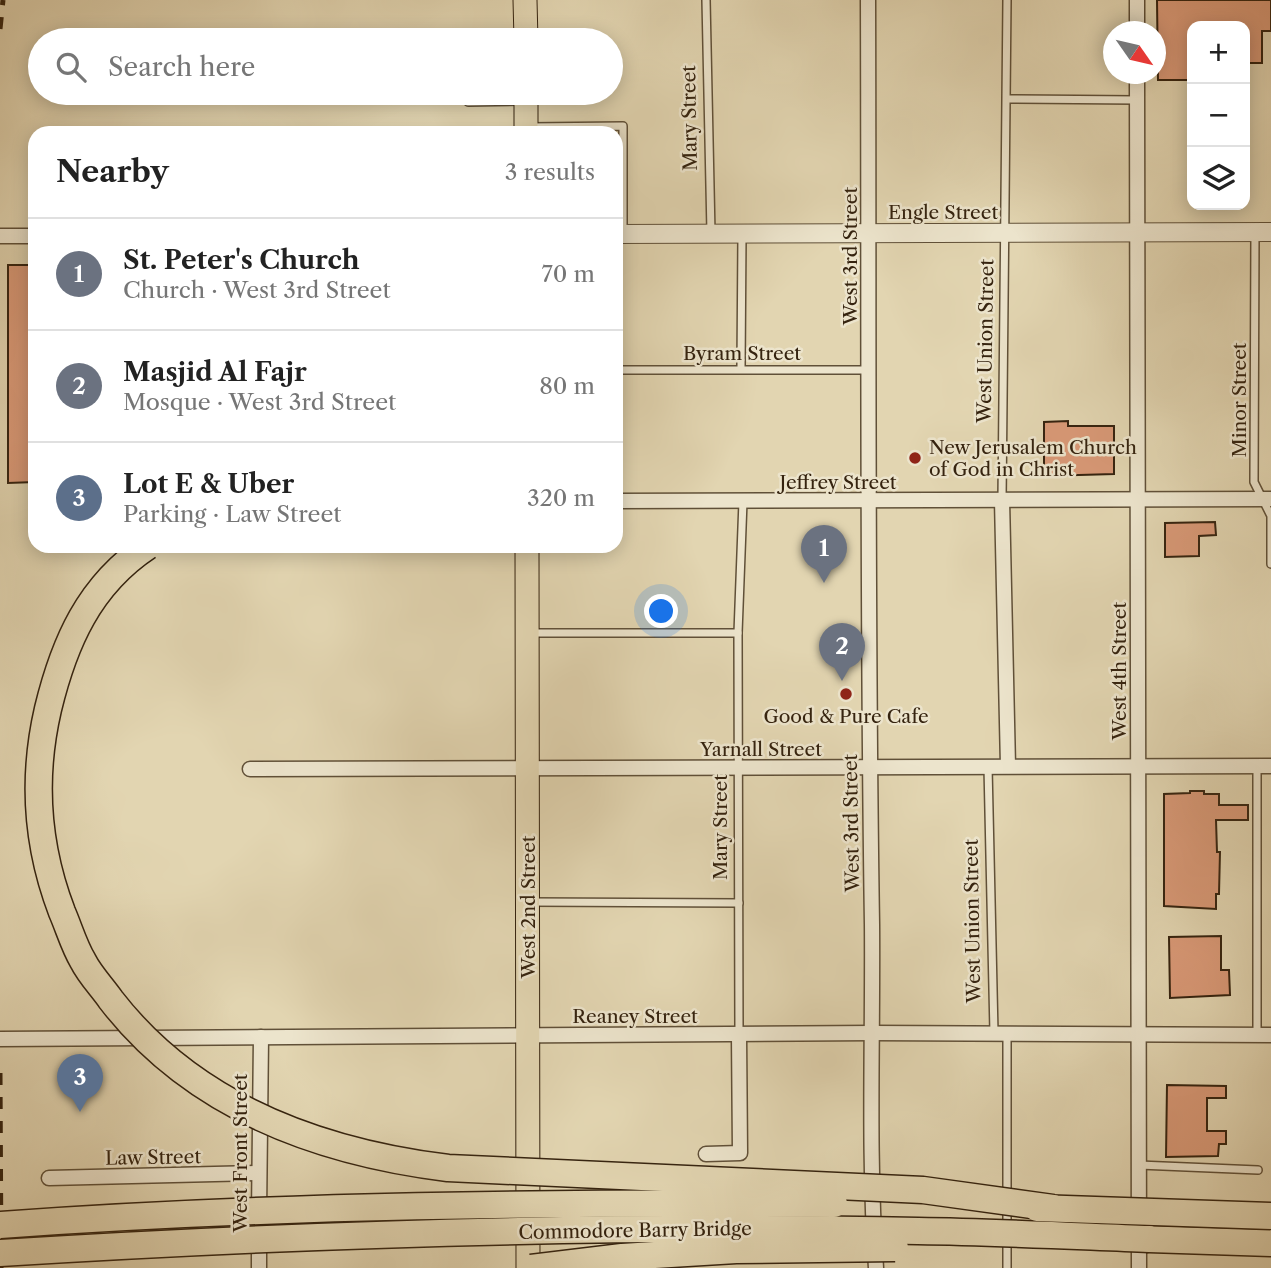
<!DOCTYPE html>
<html lang="en">
<head>
<meta charset="utf-8">
<style>
  body { margin:0; font-family:"Libre Caslon Text",serif; background:#f6f6f6; color:#222 }
  .controls { position:absolute; right:21px; top:21px; display:grid; overflow:hidden; border-radius:14px; box-shadow:0 4px 18px #0003 }
  .controls button { width:63px; height:63px; display:grid; place-items:center; padding:0; border:0; border-bottom:2px solid #e0e0e0; background:#fff; color:#222; font:35px sans-serif }
  .compass { position:absolute; left:1103px; top:21px; width:63px; height:63px; border-radius:50%; background:#fff; box-shadow:0 4px 18px #0003; rotate:124deg }
  .you { position:absolute; left:662px; top:612px; width:24px; height:24px; margin:-18px; border:5px solid #fff; border-radius:50%; background:#1a73e8; box-shadow:0 0 0 10px #1a73e833 }
  .badge { display:grid; place-items:center; width:46px; height:46px; border-radius:50%; background:#0b8043; color:#fff; font-size:23px; font-weight:700 }
  .pin { position:absolute; translate:-50% -58px; filter:drop-shadow(0 2px 4px #0008) }
  .pin::after { content:''; position:absolute; top:37px; width:24px; height:21px; background:inherit; clip-path:polygon(0 0,100% 0,50% 100%) }
  .list { margin:0; padding:0; list-style:none }
  h2 { display:flex; justify-content:space-between; align-items:center; height:91px; margin:0; padding:0 28px; font-size:30px }
  h2 small { font-size:23px; font-weight:400; color:#767676 }
  .list li { display:grid; grid-template-columns:46px 1fr auto; gap:21px; align-items:center; box-sizing:border-box; height:112px; padding:0 28px; border-top:2px solid #e0e0e0 }
  .list b { display:block; font-size:26px; white-space:nowrap }
  .list p { margin:0; font-size:23px; white-space:nowrap; color:#767676 }
  .list em { font-size:23px; font-style:normal; color:#767676 }
  .icon { flex:none; width:38px; height:38px; fill:none; stroke:currentColor; stroke-width:2; stroke-linecap:round; stroke-linejoin:round }
  .map { position:relative; flex:none; width:1271px; height:1268px; overflow:hidden }
  .search { position:absolute; background:#fff; box-shadow:0 4px 18px #0003; left:28px; top:28px; width:595px; height:77px; display:flex; align-items:center; gap:18px; box-sizing:border-box; padding:0 24px; border-radius:38px; color:#767676; font-size:26px }
  .panel { position:absolute; background:#fff; box-shadow:0 4px 18px #0003; left:28px; top:126px; width:595px; height:427px; border-radius:21px }
  .map>svg:first-child { display:block }
  .building { fill:#d99977; stroke:#35230f; stroke-width:2 }
  .lines { fill:none; stroke-linecap:round; stroke-linejoin:round }
  .service-casing { stroke:#605038; stroke-width:10 }
  .minor-casing { stroke:#605038; stroke-width:17 }
  .tertiary-casing { stroke:#605038; stroke-width:20 }
  .primary-casing { stroke:#35230f; stroke-width:25 }
  .motorway-casing { stroke:#35230f; stroke-width:29 }
  .service { stroke:#ece4cc; stroke-width:7 }
  .minor { stroke:#ece4cc; stroke-width:14 }
  .tertiary { stroke:#ece4cc; stroke-width:18 }
  .primary { stroke:#e2d5b1; stroke-width:23 }
  .motorway { stroke:#e2d5b1; stroke-width:26 }
  .rail { stroke:#35230f; stroke-width:5; stroke-dasharray:12 12; stroke-linecap:butt }
  .motorway-bridge-casing { stroke:#35230f; stroke-width:29; stroke-linecap:butt }
  .motorway-bridge { stroke:#e2d5b1; stroke-width:26 }
  .poi-dot { fill:#8f2418; stroke:#ece4cc; stroke-width:2.5 }
  .labels { text-anchor:middle; stroke-width:5; stroke-linejoin:round; paint-order:stroke }
  .street-label { font-size:19px; fill:#35230f; stroke:#ece4cc }
  .poi-label { font-size:19px; fill:#35230f; stroke:#ece4cc; text-anchor:start }
</style>
</head>
<body>
<div class="map">
<svg width="1271" height="1268" viewBox="0 0 1271 1268">
  <rect width="100%" height="100%" fill="#e2d5b1"/>
  <filter id="stains"><feTurbulence type="fractalNoise" baseFrequency=".00286" numOctaves="4"/><feColorMatrix values="0 0 0 0 .2 0 0 0 0 .09 0 0 0 0 .02 0 0 0 .5 -.17"/></filter>
  <radialGradient id="worn" r=".72"><stop offset=".6" stop-color="#630" stop-opacity="0"/><stop offset="1" stop-color="#630" stop-opacity=".3"/></radialGradient>
  <g class="building">
    <path d="M1157 0H1271V31H1262V63H1245V26H1192V80H1158Z"/>
    <path d="M8 265H35V482L8 483Z"/>
    <path d="M1068 421V426H1114V474L1044 476V422Z"/>
    <path d="M1215 522 1216 535 1199 536V556L1165 557V523Z"/>
    <path d="M1190 791H1204V794H1219V805H1248V820H1216L1217 852H1220L1219 894H1216V909L1164 906V794L1190 793Z"/>
    <path d="M1221 936V970H1229L1230 995 1170 998 1169 937Z"/>
    <path d="M1167 1085 1226 1086V1098H1207V1131H1226V1144H1219L1218 1156 1166 1157Z"/>
  </g>
  <g class="lines">
    <g class="service-casing">
      <g id="service">
        <path d="M706 0 711 233"/>
        <path d="M1007 99 1137 100"/>
        <path d="M468 102 521 101"/>
        <path d="M530 127 623 126V232"/>
        <path d="M1255 232 1254 482 1271 516V564"/>
        <path d="M741 368 742 235"/>
        <path d="M616 370H869"/>
        <path d="M1002 500 1007 0"/>
        <path d="M532 633H738"/>
        <path d="M1257 766V1035"/>
        <path d="M988 767 994 1033"/>
        <path d="M530 902 739 903"/>
        <path d="M739 1034 738 633 743 501"/>
        <path d="M1007 1034V1268"/>
        <path d="M1139 1165 1258 1170"/>
      </g>
    </g>
    <g class="minor-casing">
      <g id="minor">
        <path d="M868 0C869 308 867 616 872 924 873 1038 868 1154 876 1268"/>
        <path d="M1137 0V32"/>
        <path d="M1137 74 1139 1268"/>
        <path d="M0 236H35"/>
        <path d="M1002 500 1008 766"/>
        <path d="M616 501 1271 499"/>
        <path d="M250 769 1271 766"/>
        <path d="M0 1039 873 1033 1271 1035"/>
        <path d="M706 1154 740 1153 739 1035"/>
        <path d="M49 1178 258 1173"/>
        <path d="M259 1214 261 1037"/>
        <path d="M259 1235V1268"/>
      </g>
    </g>
    <g class="tertiary-casing">
      <path id="tertiary" d="M616 234 1271 232"/>
    </g>
    <g class="primary-casing">
      <g id="primary">
        <path d="M525 0 526 40"/>
        <path d="M526 93V133"/>
        <path d="M527 546 528 1268"/>
      </g>
    </g>
    <g class="motorway-casing">
      <path id="motorway" d="M1149 1239 1271 1243"/>
    </g>
    <use href="#service" class="service"/>
    <use href="#minor" class="minor"/>
    <use href="#tertiary" class="tertiary"/>
    <use href="#primary" class="primary"/>
    <use href="#motorway" class="motorway"/>
    <g class="rail">
      <path d="M0 29 3 0"/>
      <path d="M0 1073 1 1268"/>
    </g>
    <g class="motorway-bridge-casing">
      <g id="motorway-bridge">
        <path d="M148 546C89 585 64 643 48 709 32 778 37 847 62 912 69 928 74 946 83 961 90 975 102 987 111 1000 193 1106 318 1152 448 1168L923 1190 1053 1208"/>
        <path d="M1037 1208 1271 1216"/>
        <path d="M0 1225C277 1205 556 1202 834 1204"/>
        <path d="M0 1253C305 1234 612 1224 918 1231 995 1232 1072 1236 1149 1239"/>
        <path d="M531 1268 622 1257 736 1250 895 1248"/>
      </g>
    </g>
    <use href="#motorway-bridge" class="motorway-bridge"/>
  </g>
  <g class="poi-dot">
    <circle cx="915" cy="458" r="7"/>
    <circle cx="846" cy="694" r="7"/>
  </g>
  <g class="labels">
    <g class="street-label">
      <text transform="translate(689 118) rotate(-91)" y="7">Mary Street</text>
      <text x="943" y="219">Engle Street</text>
      <text transform="translate(850 256) rotate(-90)" y="7">West 3rd Street</text>
      <text transform="translate(985 341) rotate(-89)" y="7">West Union Street</text>
      <text x="742" y="360">Byram Street</text>
      <text transform="translate(1239 400) rotate(-90)" y="7">Minor Street</text>
      <text x="838" y="489">Jeffrey Street</text>
      <text transform="translate(1119 671) rotate(-90)" y="7">West 4th Street</text>
      <text x="761" y="756">Yarnall Street</text>
      <text transform="translate(851 823) rotate(-91)" y="7">West 3rd Street</text>
      <text transform="translate(720 827) rotate(-90)" y="7">Mary Street</text>
      <text transform="translate(528 907) rotate(-90)" y="7">West 2nd Street</text>
      <text transform="translate(972 921) rotate(-91)" y="7">West Union Street</text>
      <text x="635" y="1023">Reaney Street</text>
      <text transform="translate(240 1153) rotate(-90)" y="7">West Front Street</text>
      <text transform="translate(153 1157) rotate(-1)" y="7">Law Street</text>
      <text transform="translate(635 1230) rotate(-1)" y="7">Commodore Barry Bridge</text>
    </g>
    <g class="poi-label">
      <text x="929" y="454">New Jerusalem Church<tspan x="929" dy="22">of God in Christ</tspan></text>
      <text x="846" y="723" text-anchor="middle">Good &amp; Pure Cafe</text>
    </g>
  </g>
  <rect width="100%" height="100%" filter="url(#stains)"/>
  <rect width="100%" height="100%" fill="url(#worn)"/>
</svg>
<div class="controls">
<button>+</button>
<button>−</button>
<button><svg class="icon" aria-label="layers" viewBox="0 0 24 24"><path d="M12 4l9 5-9 5-9-5zM3 14l9 5 9-5"/></svg></button>
</div>
<svg class="compass" viewBox="-18 -18 36 36"><path d="M0-13l5 13h-10z" fill="#e53935"/><path d="M0 13l5-13h-10z" fill="#767676"/></svg>
<div class="you"></div>
<div class="pin badge" style="left:824px;top:583px;background:#6b7280">1</div>
<div class="pin badge" style="left:842px;top:681px;background:#6b7280">2</div>
<div class="pin badge" style="left:80px;top:1112px;background:#5c6f8a">3</div>
<div class="search"><svg class="icon" aria-label="search" viewBox="0 0 24 24"><circle cx="10" cy="10" r="6"/><path d="M15 15l6 6"/></svg>Search here</div>
<section class="panel">
<h2>Nearby<small>3 results</small></h2>
<ul class="list">
<li><span class="badge" style="background:#6b7280">1</span><div><b>St. Peter's Church</b><p>Church · West 3rd Street</p></div><em>70 m</em></li>
<li><span class="badge" style="background:#6b7280">2</span><div><b>Masjid Al Fajr</b><p>Mosque · West 3rd Street</p></div><em>80 m</em></li>
<li><span class="badge" style="background:#5c6f8a">3</span><div><b>Lot E &amp; Uber</b><p>Parking · Law Street</p></div><em>320 m</em></li>
</ul>
</section>
</div>
</body>
</html>
